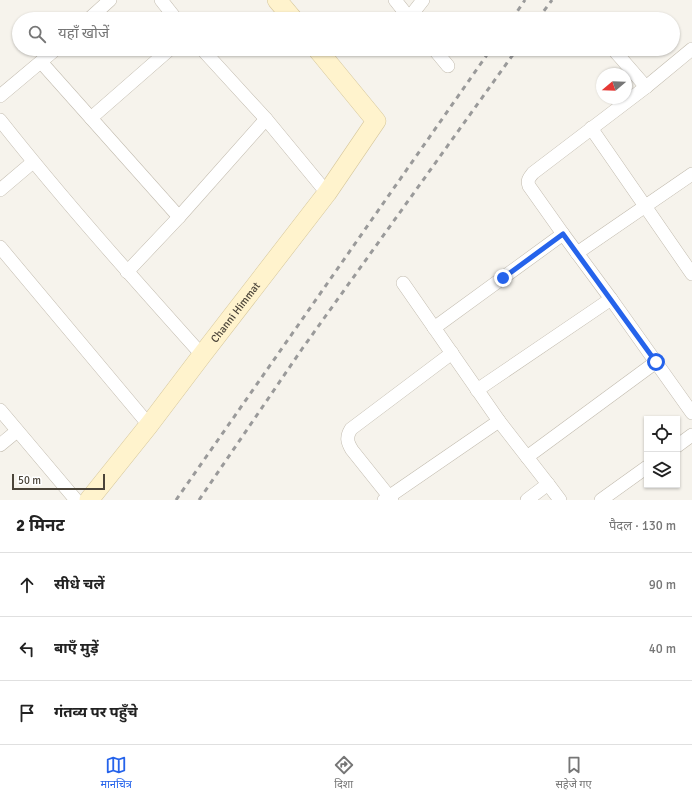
<!DOCTYPE html>
<html lang="hi">
<head>
<meta charset="utf-8">
<style>
  body { margin:0; font-family:Signika,"Noto Sans Devanagari",sans-serif; background:#f2f2f2; color:#222 }
  .controls { position:absolute; right:12px; bottom:12px; display:grid; overflow:hidden; border-radius:0px; box-shadow:0 1px 3px #0004 }
  .controls button { width:36px; height:36px; display:grid; place-items:center; padding:0; border:0; border-bottom:1px solid #e0e0e0; background:#fff; color:#222; font:20px sans-serif }
  .compass { position:absolute; left:596px; top:68px; width:36px; height:36px; border-radius:50%; background:#fff; box-shadow:0 1px 3px #0004; rotate:251deg }
  .scale { position:absolute; left:12px; bottom:10px; width:93px; box-sizing:border-box; padding-left:4px; border:2px solid #4b4439; border-top:0; font-size:11px; line-height:14px; white-space:nowrap; color:#4b4439; -webkit-text-stroke:3px #fff; paint-order:stroke }
  .stop { position:absolute; width:12px; height:12px; margin:-9px; border:3px solid #2563eb; border-radius:50%; background:#fff }
  .stop.end { background:#2563eb; border-color:#fff; box-shadow:0 1px 4px #0008 }
  .list { margin:0; padding:0; list-style:none }
  h2 { display:flex; justify-content:space-between; align-items:center; height:52px; margin:0; padding:0 16px; font-size:17px }
  h2 small { font-size:13px; font-weight:400; color:#767676 }
  .list li { display:grid; grid-template-columns:26px 1fr auto; gap:12px; align-items:center; box-sizing:border-box; height:64px; padding:0 16px; border-top:1px solid #e0e0e0 }
  .list b { display:block; font-size:15px; white-space:nowrap }
  .list em { font-size:13px; font-style:normal; color:#767676 }
  .icon { flex:none; width:22px; height:22px; fill:none; stroke:currentColor; stroke-width:2; stroke-linecap:round; stroke-linejoin:round }
  .map { position:relative; flex:none; width:692px; height:500px; overflow:hidden }
  .search { position:absolute; background:#fff; box-shadow:0 1px 3px #0004; left:12px; right:12px; top:12px; height:44px; display:flex; align-items:center; gap:10px; box-sizing:border-box; padding:0 14px; border-radius:22px; color:#767676; font-size:15px }
  .sheet { height:244px; background:#fff }
  nav { display:flex; justify-content:space-around; align-items:center; box-sizing:border-box; height:56px; border-top:1px solid #e0e0e0; background:#fff; font-size:11px; color:#767676 }
  nav a { display:grid; justify-items:center; gap:2px }
  nav .on { color:#2563eb }
  .map>svg:first-child { display:block }
  .lines { fill:none; stroke-linecap:round; stroke-linejoin:round }
  .street-casing { stroke:#c2bbae; stroke-width:14 }
  .secondary-casing { stroke:#d6c79b; stroke-width:20 }
  .street { stroke:#fff; stroke-width:13 }
  .secondary { stroke:#fff3cd; stroke-width:19 }
  .rail { stroke:#9a9a9a; stroke-width:3; stroke-dasharray:5 5; stroke-linecap:butt }
  .route { stroke:#2563eb; stroke-width:5 }
  .labels { text-anchor:middle; stroke-width:4; stroke-linejoin:round; paint-order:stroke }
  .street-label { font-size:11px; fill:#4b4439; stroke:#fff }
</style>
</head>
<body>
<div class="map">
<svg width="692" height="500" viewBox="0 0 692 500">
  <rect width="100%" height="100%" fill="#f6f3ec"/>
  <g class="lines">
    <g class="street-casing">
      <g id="street">
        <path d="M161 0 176 19"/>
        <path d="M395 0 410 19"/>
        <path d="M409 18 423 0"/>
        <path d="M89 19 110 0"/>
        <path d="M202 49 266 119 327 193"/>
        <path d="M434 49 448 66"/>
        <path d="M613 49 646 87"/>
        <path d="M41 62 179 217"/>
        <path d="M0 96 56 49"/>
        <path d="M91 118 170 49"/>
        <path d="M0 120C64 201 133 278 202 355"/>
        <path d="M591 128 692 274"/>
        <path d="M0 190 33 162"/>
        <path d="M563 234 529 186C527 180 529 178 533 173L646 87 692 49"/>
        <path d="M0 247 149 425"/>
        <path d="M577 253 692 174"/>
        <path d="M127 272 179 217 266 119"/>
        <path d="M403 283 499 421 548 484"/>
        <path d="M611 299 692 413"/>
        <path d="M434 328 563 234 611 299 477 390"/>
        <path d="M0 410 76 500"/>
        <path d="M0 445 17 431"/>
        <path d="M677 446 692 435"/>
        <path d="M527 457 656 362"/>
        <path d="M384 500 499 421"/>
        <path d="M392 500 352 450C347 442 346 437 351 429L452 353"/>
        <path d="M527 500 548 484 560 500"/>
        <path d="M601 500 647 467"/>
      </g>
    </g>
    <g class="secondary-casing">
      <g id="secondary">
        <path d="M277 0 293 19"/>
        <path id="s1" d="M89 500 149 425 202 355 327 193 376 121 317 49"/>
      </g>
    </g>
    <use href="#street" class="street"/>
    <use href="#secondary" class="secondary"/>
    <g class="rail">
      <path d="M512 19 525 0"/>
      <path d="M538 19 552 0"/>
      <path d="M176 500 491 49"/>
      <path d="M199 500 302 349 517 49"/>
    </g>
  </g>
  <g class="lines">
    <path class="route" d="M503 278 563 234 656 362"/>
  </g>
  <g class="labels">
    <g class="street-label">
      <text dy="4" stroke="none"><textPath href="#s1" startOffset="238">Channi Himmat</textPath></text>
    </g>
  </g>
</svg>
<div class="controls">
<button><svg class="icon" aria-label="locate" viewBox="0 0 24 24"><circle cx="12" cy="12" r="6"/><path d="M12 2v4M12 18v4M2 12h4M18 12h4"/></svg></button>
<button><svg class="icon" aria-label="layers" viewBox="0 0 24 24"><path d="M12 4l9 5-9 5-9-5zM3 14l9 5 9-5"/></svg></button>
</div>
<svg class="compass" viewBox="-18 -18 36 36"><path d="M0-13l5 13h-10z" fill="#e53935"/><path d="M0 13l5-13h-10z" fill="#767676"/></svg>
<div class="scale">50 m</div>
<div class="stop" style="left:656px;top:362px"></div>
<div class="stop end" style="left:503px;top:278px"></div>
<div class="search"><svg class="icon" aria-label="search" viewBox="0 0 24 24"><circle cx="10" cy="10" r="6"/><path d="M15 15l6 6"/></svg>यहाँ खोजें</div>
</div>
<section class="sheet">
<h2>2 मिनट<small>पैदल · 130 m</small></h2>
<ul class="list">
<li><svg class="icon" aria-label="ahead" viewBox="0 0 24 24"><path d="M12 20V5M6 11l6-6 6 6"/></svg><div><b>सीधे चलें</b></div><em>90 m</em></li>
<li><svg class="icon" aria-label="left" viewBox="0 0 24 24"><path d="M17 20v-9H6M10 6l-5 5 5 5"/></svg><div><b>बाएँ मुड़ें</b></div><em>40 m</em></li>
<li><svg class="icon" aria-label="arrive" viewBox="0 0 24 24"><path d="M6 21V4h12l-3 4 3 4H6"/></svg><div><b>गंतव्य पर पहुँचे</b></div></li>
</ul>
</section>
<nav>
<a class="on"><svg class="icon" aria-label="map" viewBox="0 0 24 24"><path d="M3 6l6-2 6 2 6-2v14l-6 2-6-2-6 2zM9 4v14M15 6v14"/></svg>मानचित्र</a>
<a><svg class="icon" aria-label="directions" viewBox="0 0 24 24"><path d="M12 3l9 9-9 9-9-9zM9 14v-3h6M13 9l2 2-2 2"/></svg>दिशा</a>
<a><svg class="icon" aria-label="saved" viewBox="0 0 24 24"><path d="M7 4h10v16l-5-4-5 4z"/></svg>सहेजे गए</a>
</nav>
</body>
</html>
